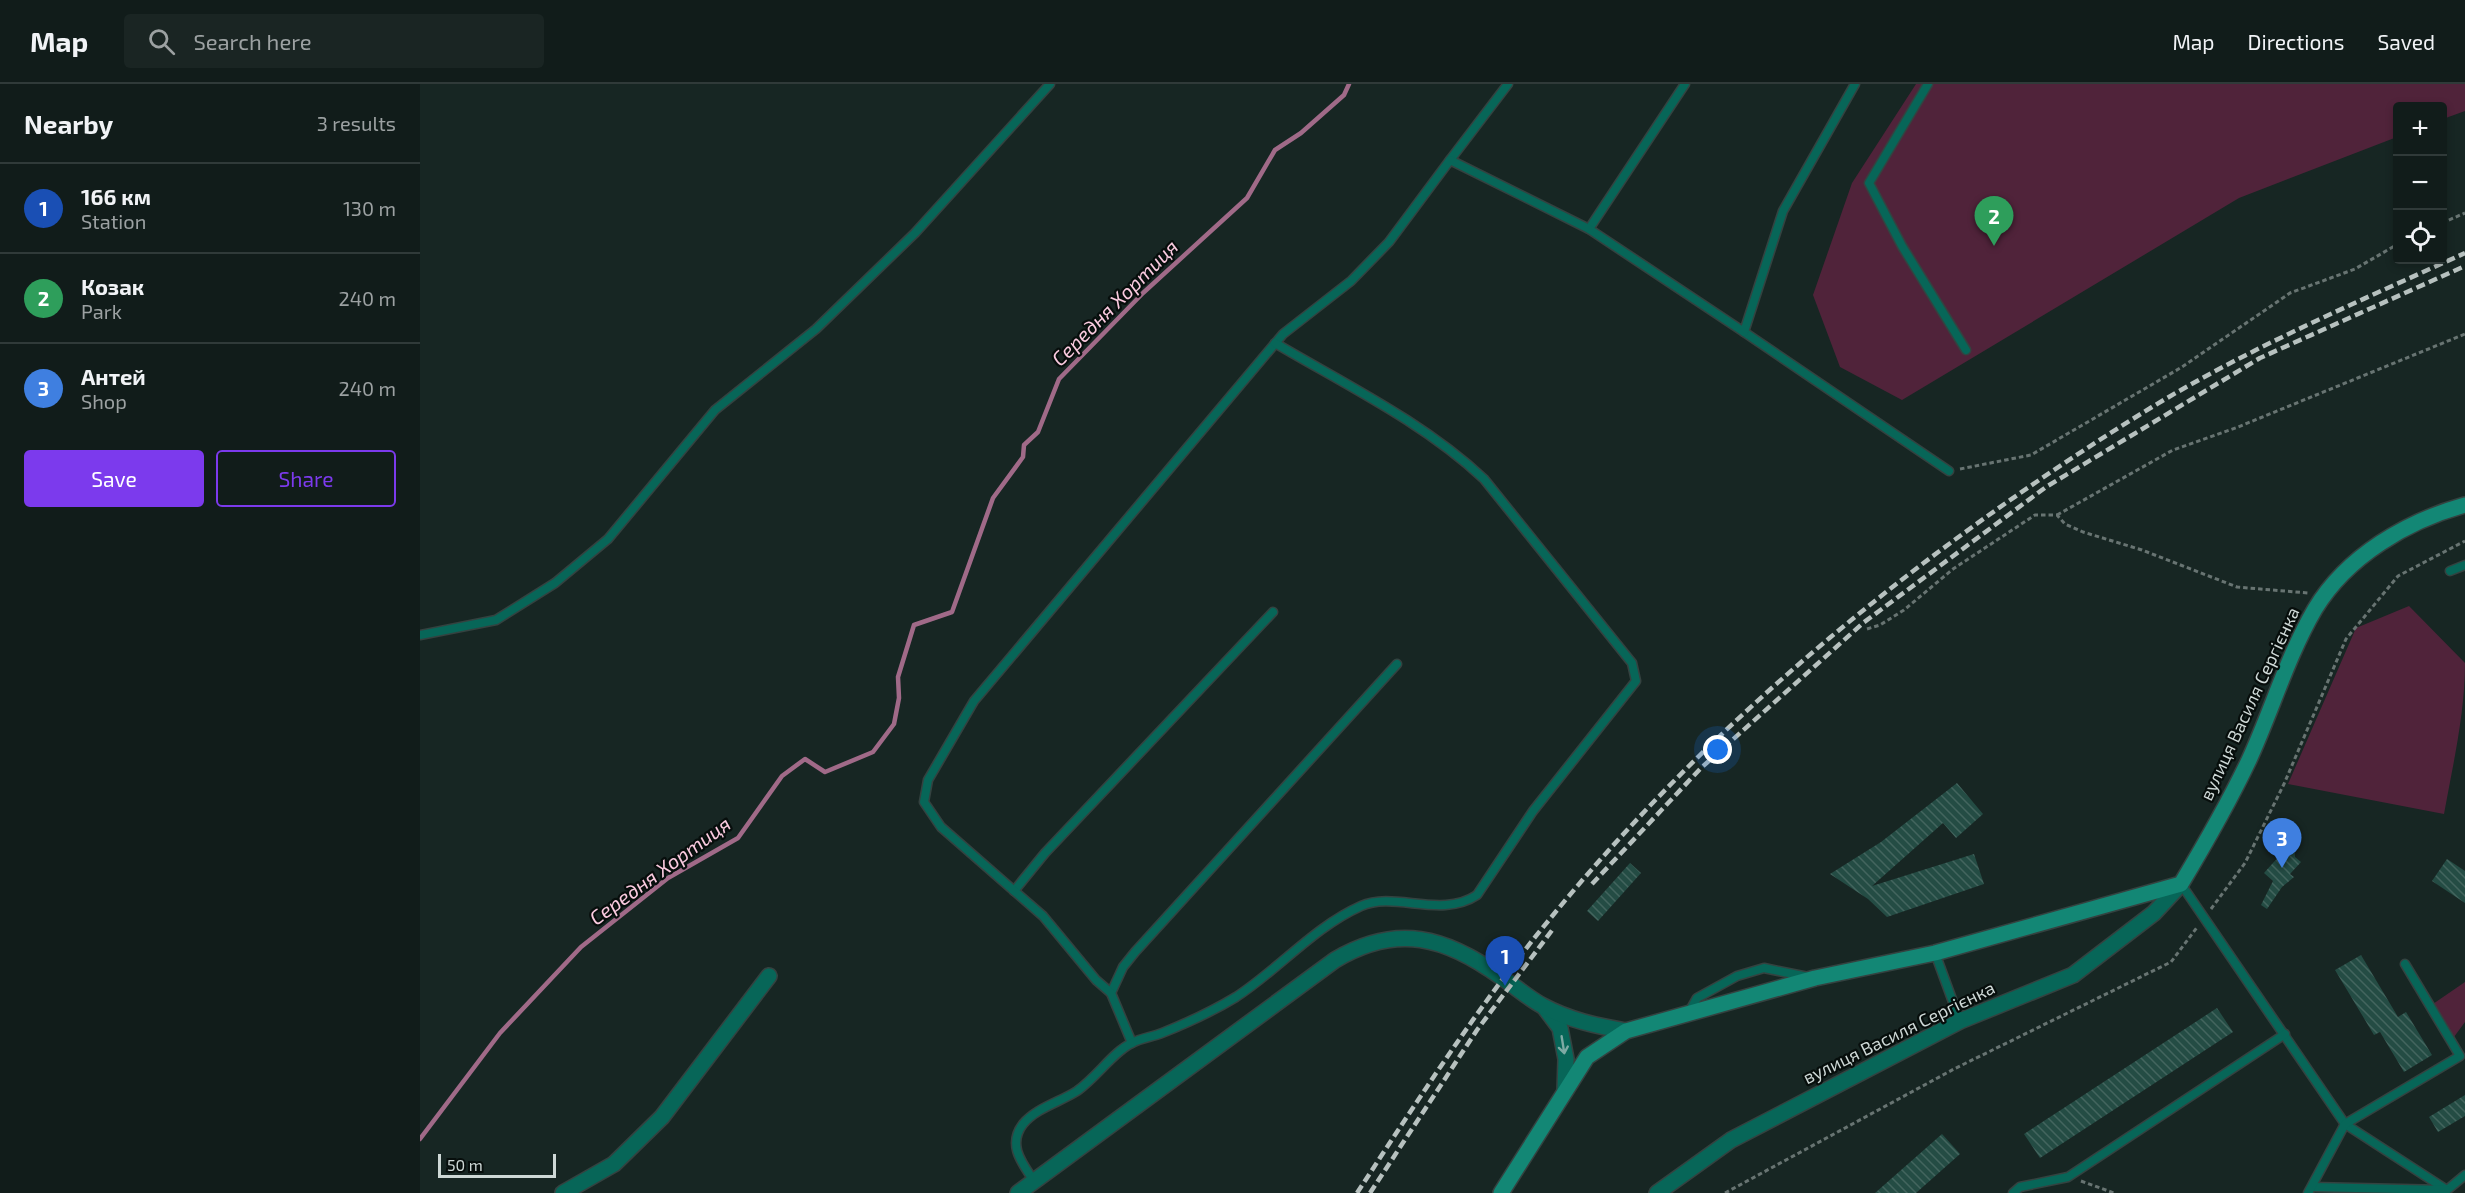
<!DOCTYPE html>
<html lang="en">
<head>
<meta charset="utf-8">
<style>
  body { margin:0; font-family:"Exo 2",sans-serif; background:#1a2523; color:#f1f3f6 }
  .controls { position:absolute; right:18px; top:18px; display:grid; overflow:hidden; border-radius:6px; box-shadow:0 3px 9px #0003 }
  .controls button { width:54px; height:54px; display:grid; place-items:center; padding:0; border:0; border-bottom:2px solid #303a39; background:#111c1a; color:#f1f3f6; font:30px sans-serif }
  .scale { position:absolute; left:18px; bottom:15px; width:118px; box-sizing:border-box; padding-left:6px; border:3px solid #ced8d6; border-top:0; font-size:16px; line-height:21px; white-space:nowrap; color:#ced8d6; -webkit-text-stroke:4px #070e0c; paint-order:stroke }
  .you { position:absolute; left:1298px; top:666px; width:21px; height:21px; margin:-15px; border:4px solid #fff; border-radius:50%; background:#1a73e8; box-shadow:0 0 0 9px #1a73e833 }
  .badge { display:grid; place-items:center; width:39px; height:39px; border-radius:50%; background:#7c3aed; color:#fff; font-size:20px; font-weight:700 }
  .pin { position:absolute; translate:-50% -50px; filter:drop-shadow(0 2px 3px #0008) }
  .pin::after { content:''; position:absolute; top:32px; width:21px; height:18px; background:inherit; clip-path:polygon(0 0,100% 0,50% 100%) }
  .list { margin:0; padding:0; list-style:none }
  h2 { display:flex; justify-content:space-between; align-items:center; height:78px; margin:0; padding:0 24px; font-size:26px }
  h2 small { font-size:20px; font-weight:400; color:#9ca1a2 }
  .list li { display:grid; grid-template-columns:39px 1fr auto; gap:18px; align-items:center; box-sizing:border-box; height:90px; padding:0 24px; border-top:2px solid #303a39 }
  .list b { display:block; font-size:22px; white-space:nowrap }
  .list p { margin:0; font-size:20px; white-space:nowrap; color:#9ca1a2 }
  .list em { font-size:20px; font-style:normal; color:#9ca1a2 }
  .actions { display:flex; gap:12px; padding:18px 24px }
  .actions a { flex:1; padding:14px 0; border:2px solid #7c3aed; border-radius:6px; text-align:center; font-size:21px; color:#7c3aed }
  .actions .main { background:#7c3aed; color:#fff }
  .icon { flex:none; width:33px; height:33px; fill:none; stroke:currentColor; stroke-width:2; stroke-linecap:round; stroke-linejoin:round }
  .map { position:relative; flex:none; width:2045px; height:1109px; overflow:hidden }
  header { display:flex; align-items:center; gap:36px; box-sizing:border-box; height:84px; padding:0 30px; background:#111c1a; border-bottom:2px solid #303a39 }
  header strong { font-size:28px }
  nav { display:flex; gap:33px; margin-inline-start:auto; font-size:21px }
  .search { width:420px; height:54px; background:#1a2523; display:flex; align-items:center; gap:15px; box-sizing:border-box; padding:0 21px; border-radius:6px; color:#9ca1a2; font-size:22px }
  main { display:flex }
  aside { flex:1; background:#111c1a }
  .map>svg:first-child { display:block }
  .green { fill:#50233a }
  .lines { fill:none; stroke-linecap:round; stroke-linejoin:round }
  .stream { stroke:#a06a88; stroke-width:4.5 }
  .building { fill:url(#building-back-hatch) }
  .service-casing { stroke:#344240; stroke-width:11 }
  .minor-casing { stroke:#344240; stroke-width:18 }
  .tertiary-casing { stroke:#344240; stroke-width:18 }
  .secondary-casing { stroke:#344240; stroke-width:18 }
  .path { stroke:#687472; stroke-width:3; stroke-dasharray:4.5 3; stroke-linecap:butt }
  .service { stroke:#076658; stroke-width:8 }
  .minor { stroke:#076658; stroke-width:15 }
  .tertiary { stroke:#076658; stroke-width:15 }
  .secondary { stroke:#138775; stroke-width:15 }
  .rail { stroke:#b7c1bf; stroke-width:4.5; stroke-dasharray:9 4.5; stroke-linecap:butt }
  .oneway { stroke:#7eaaa4 }
  .labels { text-anchor:middle; stroke-width:4.5; stroke-linejoin:round; paint-order:stroke }
  .street-label { font-size:18px; fill:#ced8d6; stroke:#070e0c }
  .water-label { font-size:20px; font-style:italic; fill:#fbcbe0; stroke:#070e0c }
</style>
</head>
<body>
<header>
<strong>Map</strong>
<div class="search"><svg class="icon" aria-label="search" viewBox="0 0 24 24"><circle cx="10" cy="10" r="6"/><path d="M15 15l6 6"/></svg>Search here</div>
<nav><a>Map</a><a>Directions</a><a>Saved</a></nav>
</header>
<main>
<aside>
<h2>Nearby<small>3 results</small></h2>
<ul class="list">
<li><span class="badge" style="background:#1a4fb4">1</span><div><b>166 км</b><p>Station</p></div><em>130 m</em></li>
<li><span class="badge" style="background:#2e9e5b">2</span><div><b>Козак</b><p>Park</p></div><em>240 m</em></li>
<li><span class="badge" style="background:#3f7fe0">3</span><div><b>Антей</b><p>Shop</p></div><em>240 m</em></li>
</ul>
<div class="actions"><a class="main">Save</a><a>Share</a></div>
</aside>
<div class="map">
<svg width="2045" height="1109" viewBox="0 0 2045 1109">
  <defs>
    <pattern id="building-back-hatch" width="6" height="6" patternUnits="userSpaceOnUse" patternTransform="scale(1.5)"><rect width="6" height="6" fill="#244c44"/><path d="M-1 5l2 2M0 0l6 6M5-1l2 2" fill="none" stroke="#43655e"/></pattern>
  </defs>
  <rect width="100%" height="100%" fill="#172623"/>
  <g class="green">
    <path d="M1496 0H2045V27L2023 35 2022 22H1978L1977 53 1819 114 1482 316 1420 283 1393 211 1432 99Z"/>
    <path d="M1989 522 2045 579C2045 630 2033 680 2024 730L1868 700 1936 544Z"/>
    <path d="M2045 898V938L2031 957 2010 922Z"/>
  </g>
  <g class="lines">
    <path class="stream" d="M0 1055 80 949 161 863 248 794 318 754 362 692 385 675 405 688 453 668 474 640 479 614 478 593 494 541 532 528 573 414 603 373 604 361 618 348 639 295 723 209 827 114 855 66 881 49 924 11 929 0"/>
  </g>
  <g class="building">
    <path d="M1537 699 1563 730 1536 754 1523 739 1452 802 1554 770 1564 800 1467 833 1448 815 1410 790 1461 758Z"/>
    <path d="M1863 758 1874 760 1875 773 1881 778 1870 790 1874 793 1862 803 1847 825 1841 821 1853 797 1844 789 1861 770Z"/>
    <path d="M2027 775 2045 787V819L2012 797Z"/>
    <path d="M1210 779 1221 789 1178 837 1167 827Z"/>
    <path d="M1941 871 1978 933 1986 928 2012 971 1984 988 1960 948 1954 951 1915 886Z"/>
    <path d="M1797 924 1813 948 1620 1074 1604 1050Z"/>
    <path d="M2045 1011V1032L2018 1048 2009 1033Z"/>
    <path d="M1522 1050 1540 1070 1496 1109H1455Z"/>
  </g>
  <g class="lines">
    <g class="service-casing">
      <g id="service">
        <path d="M1508 0 1449 99 1482 162 1546 266"/>
        <path d="M1030 76 1088 0"/>
        <path d="M1169 145 1265 0"/>
        <path d="M1324 248 1529 387"/>
        <path d="M2030 487 2045 481"/>
        <path d="M0 551 76 536 135 499 188 455 295 326 396 245 495 149 630 0"/>
        <path d="M1761 800 1925 1040 2027 1106 2045 1091"/>
        <path d="M594 807 625 769 853 528"/>
        <path d="M1515 869 1540 937"/>
        <path d="M691 909 703 883 715 868 977 580"/>
        <path d="M1268 930 1277 914 1317 892 1344 884 1388 893"/>
        <path d="M712 959 691 909 676 896 623 832 521 743 504 718 508 696 554 617 863 250 931 197 969 158 1030 76 1169 145 1324 248 1363 127 1435 0"/>
        <path d="M614 1097C602 1079 587 1061 603 1040 616 1024 640 1018 657 1007 677 993 694 967 712 959 721 954 732 953 742 949 767 939 793 927 816 913 859 885 894 843 941 822 975 807 1021 835 1057 811L1113 727 1216 597 1212 579 1064 395C1003 338 926 301 855 259"/>
        <path d="M1892 1103 2026 1106"/>
        <path d="M1593 1109 1600 1103 1648 1093 1865 950"/>
        <path d="M1888 1109 1925 1040 2040 972 1985 880"/>
      </g>
    </g>
    <g class="minor-casing">
      <g id="minor">
        <path d="M143 1109 194 1080 242 1033 349 892"/>
        <path d="M1237 1109 1311 1056 1540 937 1653 891 1734 829 1761 800"/>
      </g>
    </g>
    <g class="tertiary-casing">
      <g id="tertiary">
        <path d="M1125 924 1140 944 1146 975 1145 1006"/>
        <path d="M598 1109 915 876C977 839 1026 853 1081 893 1095 902 1108 914 1123 922 1149 936 1177 942 1206 947"/>
      </g>
    </g>
    <g class="secondary-casing">
      <path id="secondary" d="M1081 1109 1167 973 1206 947 1395 894 1515 869 1761 800C1785 760 1809 718 1829 676 1852 626 1867 573 1895 525 1927 472 1987 437 2045 421"/>
    </g>
    <g class="path">
      <path d="M2022 139 2045 129"/>
      <path d="M1540 385 1611 371 1762 283 1870 209 1935 185 1978 160"/>
      <path d="M1637 431 1753 366 1818 343 2045 250"/>
      <path d="M1447 545 1460 541 1484 526 1533 485 1615 431H1637L1645 440 1663 448 1722 466 1817 503 1888 509"/>
      <path d="M1791 825 1825 779 1864 700 1926 555 1978 492 2045 457"/>
      <path d="M1661 1097 1694 1109"/>
      <path d="M1305 1109 1534 985 1751 878 1778 842"/>
    </g>
    <use href="#service" class="service"/>
    <use href="#minor" class="minor"/>
    <use href="#tertiary" class="tertiary"/>
    <use href="#secondary" class="secondary"/>
    <g class="rail">
      <path d="M1172 800 1281 684 1443 539 1626 403 1840 274 2045 182"/>
      <path d="M937 1109C998 1016 1058 922 1129 836 1296 631 1508 461 1732 323 1831 263 1940 217 2045 169"/>
      <path d="M950 1109 1057 946 1133 845"/>
    </g>
  </g>
  <defs><path id="oneway-shaft" d="M-6 0H5M1.5-3L5.5 0L1.5 3" fill="none" stroke-width="1.6" stroke-linecap="round" stroke-linejoin="round" transform="scale(1.5)"/></defs>
  <use class="oneway" href="#oneway-shaft" transform="translate(1143 961) rotate(81)"/>
  <g class="labels">
    <g class="street-label">
      <text transform="translate(1830 620) rotate(-65)" y="6">вулиця Василя Сергієнка</text>
      <text transform="translate(1479 949) rotate(-26)" y="6">вулиця Василя Сергієнка</text>
    </g>
    <g class="water-label">
      <text transform="translate(695 219) rotate(-45)" y="7">Середня Хортиця</text>
      <text transform="translate(240 787) rotate(-36)" y="7">Середня Хортиця</text>
    </g>
  </g>
</svg>
<div class="controls">
<button>+</button>
<button>−</button>
<button><svg class="icon" aria-label="locate" viewBox="0 0 24 24"><circle cx="12" cy="12" r="6"/><path d="M12 2v4M12 18v4M2 12h4M18 12h4"/></svg></button>
</div>
<div class="scale">50 m</div>
<div class="you"></div>
<div class="pin badge" style="left:1085px;top:902px;background:#1a4fb4">1</div>
<div class="pin badge" style="left:1574px;top:162px;background:#2e9e5b">2</div>
<div class="pin badge" style="left:1862px;top:784px;background:#3f7fe0">3</div>
</div>
</main>
</body>
</html>
